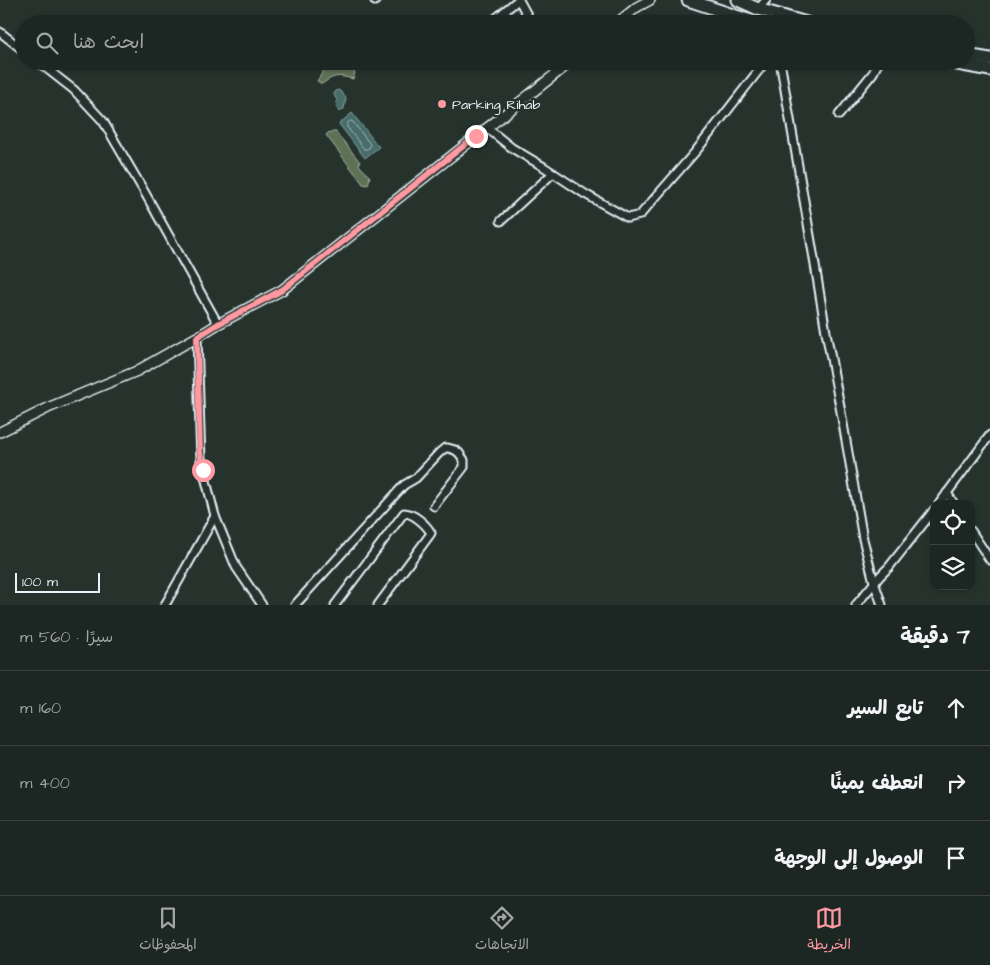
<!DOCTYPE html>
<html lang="ar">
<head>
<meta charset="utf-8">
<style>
  body { margin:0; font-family:"Architects Daughter","Playpen Sans Arabic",sans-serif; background:#252e2a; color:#f1f3f6; direction:rtl }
  .controls { position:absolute; right:15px; bottom:15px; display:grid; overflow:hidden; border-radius:10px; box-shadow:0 1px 4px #0004 }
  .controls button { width:45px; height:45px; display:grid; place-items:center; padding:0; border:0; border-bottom:1px solid #3a4340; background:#1c2622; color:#f1f3f6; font:25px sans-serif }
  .scale { position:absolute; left:15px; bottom:12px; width:85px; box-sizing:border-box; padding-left:5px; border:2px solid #e8f1f8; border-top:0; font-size:14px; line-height:18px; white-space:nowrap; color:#e8f1f8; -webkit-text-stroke:4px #26332d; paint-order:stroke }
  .stop { position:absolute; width:15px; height:15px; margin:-11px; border:4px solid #ff9aa2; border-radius:50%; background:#fff }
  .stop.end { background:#ff9aa2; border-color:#fff; box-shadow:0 1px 5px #0008 }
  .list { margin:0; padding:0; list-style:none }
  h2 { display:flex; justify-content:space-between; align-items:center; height:65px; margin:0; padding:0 20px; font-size:21px }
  h2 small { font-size:16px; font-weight:400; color:#a0a5a5 }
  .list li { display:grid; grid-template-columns:32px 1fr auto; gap:15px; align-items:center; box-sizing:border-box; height:75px; padding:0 20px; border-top:1px solid #3a4340 }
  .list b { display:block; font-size:19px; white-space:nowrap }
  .list em { font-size:16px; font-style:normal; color:#a0a5a5 }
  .icon { flex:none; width:28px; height:28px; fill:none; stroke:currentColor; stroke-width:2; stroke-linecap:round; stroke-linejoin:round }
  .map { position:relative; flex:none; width:990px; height:605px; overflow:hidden; direction:ltr }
  .search { position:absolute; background:#1c2622; box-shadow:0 1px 4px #0004; left:15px; right:15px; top:15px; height:55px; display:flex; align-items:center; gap:12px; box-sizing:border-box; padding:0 18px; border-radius:28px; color:#a0a5a5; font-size:19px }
  .sheet { height:290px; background:#1c2622 }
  nav { display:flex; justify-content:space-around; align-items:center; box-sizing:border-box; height:70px; border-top:1px solid #3a4340; background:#1c2622; font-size:14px; color:#a0a5a5 }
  nav a { display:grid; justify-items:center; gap:2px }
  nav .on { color:#ff9aa2 }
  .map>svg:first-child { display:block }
  .green { fill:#5f7154; stroke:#a4b1a6 }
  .water { fill:#476c6a; stroke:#87a1a3 }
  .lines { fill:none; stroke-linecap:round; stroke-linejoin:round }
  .shore { stroke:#a8bcbf; stroke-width:1 }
  .minor-casing { stroke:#e8f1f8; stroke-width:11 }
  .tertiary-casing { stroke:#e8f1f8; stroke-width:12 }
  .trunk-casing { stroke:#e8f1f8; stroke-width:15 }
  .minor { stroke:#26332d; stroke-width:7 }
  .tertiary { stroke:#26332d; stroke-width:9 }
  .trunk { stroke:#26332d; stroke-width:11 }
  .route { stroke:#ff9aa2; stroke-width:6 }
  .poi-dot { fill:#ff9aa2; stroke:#26332d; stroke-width:2 }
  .labels { text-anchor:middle; stroke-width:5; stroke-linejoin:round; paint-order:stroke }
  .poi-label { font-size:14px; fill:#e8f1f8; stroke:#26332d; text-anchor:start }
</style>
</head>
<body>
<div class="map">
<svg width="990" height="605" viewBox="0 0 990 605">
  <rect width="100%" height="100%" fill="#26332d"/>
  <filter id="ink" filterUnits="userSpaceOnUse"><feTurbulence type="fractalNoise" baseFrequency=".02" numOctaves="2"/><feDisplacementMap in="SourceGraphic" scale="10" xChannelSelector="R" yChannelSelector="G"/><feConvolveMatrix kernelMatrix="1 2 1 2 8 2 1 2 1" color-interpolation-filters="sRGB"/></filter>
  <g filter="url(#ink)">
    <g class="green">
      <path d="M330 61H346L355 73 353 79C338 75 334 75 322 84L317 81Z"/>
      <path d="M329 132H336L360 162 359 165 370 177 368 185 363 184 326 135Z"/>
    </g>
    <g class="water">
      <path d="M339 90 346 98 344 109 339 112 336 107 337 100 334 95 335 91Z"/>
      <path d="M352 113 379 147 365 158 339 124Z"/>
    </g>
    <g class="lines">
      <path class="shore" d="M351 121 353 122 370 144V147L367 149H364L347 127V124Z"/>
      <g class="minor-casing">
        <g id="minor">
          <path d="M519 0 532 24"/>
          <path d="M375 1 376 0"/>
          <path d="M758 9 766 0"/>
          <path d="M489 24 518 0"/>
          <path d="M0 32 24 51"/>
          <path d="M37 61 74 90 103 121 145 193 218 324"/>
          <path d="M556 61 562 69"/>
          <path d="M780 61 813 253 826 332 841 412 863 539 874 582 882 605"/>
          <path d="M839 115 873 73 879 61"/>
          <path d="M487 128 512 148 544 167 585 194 628 218 640 215 696 151 766 61"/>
          <path d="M501 221 553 173"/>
          <path d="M197 337 201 461 215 516 227 545 236 567 262 605"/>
          <path d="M947 493 954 504"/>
          <path d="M939 504 990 435"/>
          <path d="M971 531 990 560"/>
          <path d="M165 605 215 516"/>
          <path d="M295 605 404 485 416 478 439 453 445 448H448L455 450 459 453 464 460V467L434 506"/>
          <path d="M335 605 404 513C413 513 426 524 431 533L429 536 378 605"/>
          <path d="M856 605 880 576 889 567 934 510"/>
        </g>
      </g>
      <g class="tertiary-casing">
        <g id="tertiary">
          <path d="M616 24 637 7 650 0"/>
          <path d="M0 432 50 407 137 371 197 337 218 324 282 290 572 61"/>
        </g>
      </g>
      <g class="trunk-casing">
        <g id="trunk">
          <path d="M688 0 760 24"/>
          <path d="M738 0 758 9 810 24"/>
          <path d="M966 55 990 59"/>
          <path d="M941 61 990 70"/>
        </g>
      </g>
      <use href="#minor" class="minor"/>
      <use href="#tertiary" class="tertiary"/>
      <use href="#trunk" class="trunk"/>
    </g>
  </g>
  <g class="lines" filter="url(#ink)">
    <path class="route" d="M203 470 200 452 197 337 218 324 282 290 476 136"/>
  </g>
  <circle class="poi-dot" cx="442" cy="104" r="5"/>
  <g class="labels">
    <g class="poi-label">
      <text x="452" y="109">Parking Rihab</text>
    </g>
  </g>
</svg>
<div class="controls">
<button><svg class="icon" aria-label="locate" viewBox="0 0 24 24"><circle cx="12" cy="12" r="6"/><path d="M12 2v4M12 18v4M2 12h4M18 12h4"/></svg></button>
<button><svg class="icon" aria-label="layers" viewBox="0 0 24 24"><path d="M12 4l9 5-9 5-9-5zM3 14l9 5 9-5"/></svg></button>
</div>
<div class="scale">100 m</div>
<div class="stop" style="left:203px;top:470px"></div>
<div class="stop end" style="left:476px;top:136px"></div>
<div class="search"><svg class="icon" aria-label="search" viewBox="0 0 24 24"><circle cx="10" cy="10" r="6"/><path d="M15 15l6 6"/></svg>ابحث هنا</div>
</div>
<section class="sheet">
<h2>7 دقيقة<small>سيرًا · 560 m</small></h2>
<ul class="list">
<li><svg class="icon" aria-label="ahead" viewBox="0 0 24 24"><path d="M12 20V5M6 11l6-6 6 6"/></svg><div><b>تابع السير</b></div><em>160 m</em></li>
<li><svg class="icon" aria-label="right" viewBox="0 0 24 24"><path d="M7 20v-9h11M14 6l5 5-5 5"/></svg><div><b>انعطف يمينًا</b></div><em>400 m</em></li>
<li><svg class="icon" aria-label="arrive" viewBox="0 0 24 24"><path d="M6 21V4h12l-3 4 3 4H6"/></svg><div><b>الوصول إلى الوجهة</b></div></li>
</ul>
</section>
<nav>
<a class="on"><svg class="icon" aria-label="map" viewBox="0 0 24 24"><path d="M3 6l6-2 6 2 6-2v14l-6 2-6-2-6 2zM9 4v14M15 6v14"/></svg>الخريطة</a>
<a><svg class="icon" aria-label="directions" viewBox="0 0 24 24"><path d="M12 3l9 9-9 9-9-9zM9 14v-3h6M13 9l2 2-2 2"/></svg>الاتجاهات</a>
<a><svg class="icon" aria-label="saved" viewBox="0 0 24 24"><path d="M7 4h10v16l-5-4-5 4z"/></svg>المحفوظات</a>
</nav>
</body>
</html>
